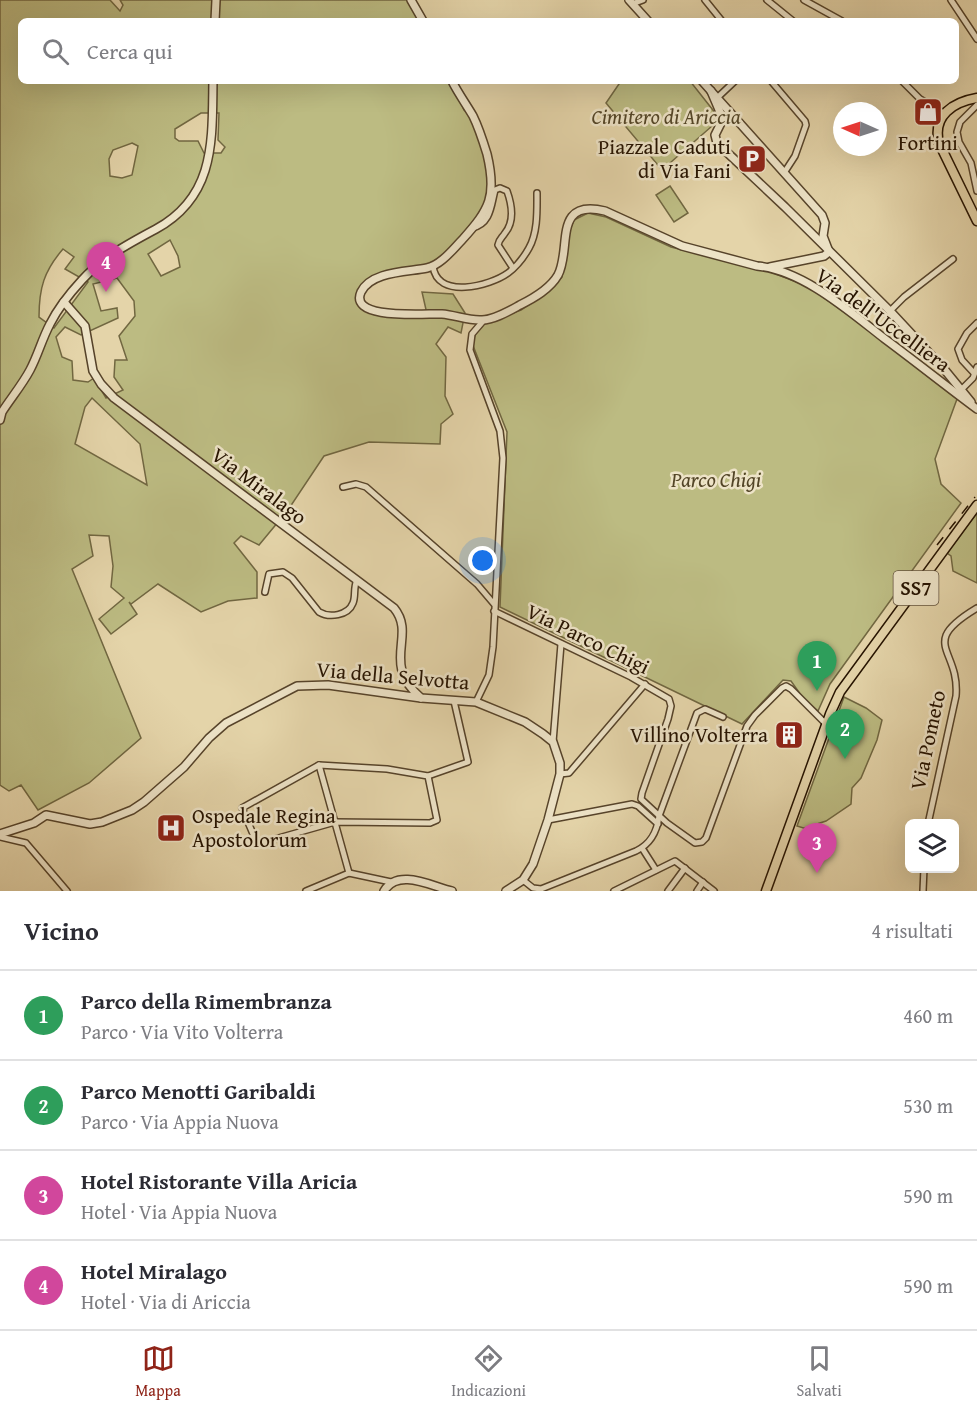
<!DOCTYPE html>
<html lang="it">
<head>
<meta charset="utf-8">
<style>
  body { margin:0; font-family:"Gentium Book Plus",serif; background:#f2f2f3; color:#2b2b33 }
  .controls { position:absolute; right:18px; bottom:18px; display:grid; overflow:hidden; border-radius:9px; box-shadow:0 6px 24px #0002 }
  .controls button { width:54px; height:54px; display:grid; place-items:center; padding:0; border:0; border-bottom:2px solid #e1e1e2; background:#fff; color:#2b2b33; font:30px sans-serif }
  .compass { position:absolute; left:833px; top:102px; width:54px; height:54px; border-radius:50%; background:#fff; box-shadow:0 6px 24px #0002; rotate:273deg }
  .you { position:absolute; left:483px; top:561px; width:21px; height:21px; margin:-15px; border:4px solid #fff; border-radius:50%; background:#1a73e8; box-shadow:0 0 0 9px #1a73e833 }
  .badge { display:grid; place-items:center; width:39px; height:39px; border-radius:50%; background:#8f2418; color:#fff; font-size:20px; font-weight:700 }
  .pin { position:absolute; translate:-50% -50px; filter:drop-shadow(0 2px 3px #0008) }
  .pin::after { content:''; position:absolute; top:32px; width:21px; height:18px; background:inherit; clip-path:polygon(0 0,100% 0,50% 100%) }
  .list { margin:0; padding:0; list-style:none }
  h2 { display:flex; justify-content:space-between; align-items:center; height:78px; margin:0; padding:0 24px; font-size:26px }
  h2 small { font-size:20px; font-weight:400; color:#7c7c81 }
  .list li { display:grid; grid-template-columns:39px 1fr auto; gap:18px; align-items:center; box-sizing:border-box; height:90px; padding:0 24px; border-top:2px solid #e1e1e2 }
  .list b { display:block; font-size:22px; white-space:nowrap }
  .list p { margin:0; font-size:20px; white-space:nowrap; color:#7c7c81 }
  .list em { font-size:20px; font-style:normal; color:#7c7c81 }
  .icon { flex:none; width:33px; height:33px; fill:none; stroke:currentColor; stroke-width:2; stroke-linecap:round; stroke-linejoin:round }
  .map { position:relative; flex:none; width:977px; height:891px; overflow:hidden }
  .search { position:absolute; background:#fff; box-shadow:0 6px 24px #0002; left:18px; right:18px; top:18px; height:66px; display:flex; align-items:center; gap:15px; box-sizing:border-box; padding:0 21px; border-radius:9px; color:#7c7c81; font-size:22px }
  .sheet { height:438px; background:#fff }
  nav { display:flex; justify-content:space-around; align-items:center; box-sizing:border-box; height:84px; border-top:2px solid #e1e1e2; background:#fff; font-size:16px; color:#7c7c81 }
  nav a { display:grid; justify-items:center; gap:3px }
  nav .on { color:#8f2418 }
  .map>svg:first-child { display:block }
  .green { fill:#bcbb82; stroke:#716741; stroke-width:1.5; fill-rule:evenodd }
  .lines { fill:none; stroke-linecap:round; stroke-linejoin:round }
  .minor-casing { stroke:#56432a; stroke-width:8 }
  .tertiary-casing { stroke:#56432a; stroke-width:10 }
  .primary-casing { stroke:#261300; stroke-width:11 }
  .minor { stroke:#ede3c7; stroke-width:5 }
  .tertiary { stroke:#ede3c7; stroke-width:7 }
  .primary { stroke:#e4d4a9; stroke-width:8 }
  .rail { stroke:#261300; stroke-width:1.5; stroke-dasharray:10 10; stroke-linecap:butt }
  .labels { text-anchor:middle; stroke-width:5; stroke-linejoin:round; paint-order:stroke }
  .shield { fill:#ede3c7; stroke:#62513c; stroke-width:1.5 }
  .shield-label { font-size:20px; font-weight:bold; fill:#261300 }
  .park-label { font-size:21px; font-style:italic; fill:#534527; stroke:#ede3c7 }
  .poi-label { font-size:21px; fill:#261300; stroke:#ede3c7; text-anchor:end }
  .street-label { font-size:21px; fill:#261300; stroke:#ede3c7 }
</style>
</head>
<body>
<div class="map">
<svg width="977" height="891" viewBox="0 0 977 891">
  <rect width="100%" height="100%" fill="#e4d4a9"/>
  <filter id="stains"><feTurbulence type="fractalNoise" baseFrequency=".00333" numOctaves="4"/><feColorMatrix values="0 0 0 0 .2 0 0 0 0 .09 0 0 0 0 .02 0 0 0 .5 -.17"/></filter>
  <radialGradient id="worn" r=".72"><stop offset=".6" stop-color="#630" stop-opacity="0"/><stop offset="1" stop-color="#630" stop-opacity=".3"/></radialGradient>
  <g class="green">
    <path d="M0 0H110L120 11 123 5 120 0H410L422 21H21V81H452L464 110 474 118 492 181 483 214 437 263 371 281 360 297 369 309 427 314 422 292 453 294 465 313 461 333 448 327 436 344 446 357 445 396 453 414 441 424 440 444 369 442 324 456 288 510 259 545 241 536 234 543 257 572V598L228 601 201 612 158 584 131 604 129 602 137 614 111 634 99 619 124 598 111 587 113 566 109 536 89 535 93 556 72 569 141 738 89 783 38 810 21 785 9 791 0 785ZM201 113H219L218 140 225 147 221 153H204L198 141H179L175 138V129ZM132 143 138 146 132 175 122 178 110 176 109 159 113 150ZM170 240 178 256 180 267 161 276 148 254ZM63 249 74 257 65 269 88 282 54 328 39 317C39 288 44 271 63 249ZM117 278 134 301 135 316 119 336 127 360H115L114 377 123 390 106 398 94 378 88 382 73 380 72 361 62 357 56 337 65 327 81 335 118 318 117 308 101 311 93 284ZM92 398 140 444 147 485 75 444 85 407Z"/>
    <path d="M621 81H690L720 119 662 170 606 103Z"/>
    <path d="M670 186 688 213 674 222 656 195Z"/>
    <path d="M588 213 606 217 671 247 771 272 807 286 855 320 957 399 935 459 941 484 961 503 830 684 818 711 803 698 791 681 783 680 742 724 500 607 507 432 472 343 476 333 485 323 521 310 548 292 562 277 567 237 574 220Z"/>
    <path d="M977 513V583L953 571 951 556 947 553Z"/>
    <path d="M844 697 866 708 882 720 877 740 861 778 852 788 851 804 826 821 814 825 810 830 797 826Z"/>
  </g>
  <g class="lines">
    <g class="minor-casing">
      <g id="minor">
        <path d="M705 0 722 21"/>
        <path d="M767 0 793 21"/>
        <path d="M804 0 842 21"/>
        <path d="M951 0 977 39"/>
        <path d="M632 4 643 0"/>
        <path d="M771 81 805 121 806 125 795 156 784 173"/>
        <path d="M902 81 920 99 945 114"/>
        <path d="M718 97 735 81"/>
        <path d="M977 105 960 122 957 132 959 142 971 163 977 191"/>
        <path d="M472 228C491 224 491 205 495 190L500 188 507 191C512 205 515 221 505 233 502 238 499 239 498 245L513 268"/>
        <path d="M433 266C437 300 490 286 508 273 516 267 524 257 529 248 538 232 537 210 537 193"/>
        <path d="M890 311 904 297 953 259"/>
        <path d="M974 373 962 360 958 349 967 333 977 323"/>
        <path d="M961 390 973 378 977 367"/>
        <path d="M343 487 356 484 366 487 477 584 494 604"/>
        <path d="M265 592 269 574 283 572 292 578 319 612C329 618 348 616 353 603 356 596 353 588 357 580"/>
        <path d="M494 611 631 677 669 699 671 706 668 719 642 793 641 799 667 823 695 843 702 842 706 838 747 726 755 715 782 688 786 686 791 689 826 724"/>
        <path d="M476 702 489 675 493 647 503 458 500 431 470 350 472 334 484 320"/>
        <path d="M553 742 561 644"/>
        <path d="M319 765 387 769 428 776 437 820 430 823 335 822 268 841H256L242 808Z"/>
        <path d="M319 765 349 873"/>
        <path d="M560 774 569 773 645 684"/>
        <path d="M428 776 468 762 454 701"/>
        <path d="M548 820 632 804 638 806 658 824"/>
        <path d="M928 824 956 696C960 648 917 644 977 608"/>
        <path d="M0 837 26 843 67 891"/>
        <path d="M642 848 656 870"/>
        <path d="M523 880 533 888 541 889 636 851C651 844 657 832 659 816L697 713 705 709 723 717"/>
        <path d="M306 891 349 873 391 882"/>
        <path d="M614 891 675 861 714 891"/>
        <path d="M668 891 685 868"/>
        <path d="M697 891 703 882"/>
        <path d="M923 891 924 868"/>
      </g>
    </g>
    <g class="tertiary-casing">
      <g id="tertiary">
        <path d="M411 0 423 21"/>
        <path d="M629 0 648 21"/>
        <path d="M215 21 216 0"/>
        <path d="M452 81C458 93 466 104 473 116 479 128 483 141 487 154 497 196 490 209 462 240 453 249 441 265 427 268 408 272 371 271 361 292 348 321 428 313 442 314 455 315 469 321 482 320 494 320 509 311 520 305 534 298 550 289 558 275 572 249 552 198 605 211L682 246 757 266C803 270 850 312 885 339 916 362 946 386 977 409"/>
        <path d="M702 81 822 215 825 223 823 236 828 249"/>
        <path d="M711 91 723 119 715 135 717 143 785 207 890 311 944 369 971 402"/>
        <path d="M770 267 824 256 829 252"/>
        <path d="M64 302 85 326 93 371 101 384 114 398 394 608C417 636 380 663 421 698"/>
        <path d="M0 420 2 412C11 398 22 385 30 370 38 355 42 339 50 324 58 308 70 293 82 280 103 257 130 243 156 229 216 196 212 140 213 81"/>
        <path d="M0 834 34 823 46 815 90 824 102 822 132 810 144 802 184 767 209 738 226 723 297 686 328 685 421 698 476 702 525 722 543 734 553 742 560 763V774L548 820 533 864 523 880 506 891"/>
        <path d="M384 891C398 868 431 886 452 891"/>
      </g>
    </g>
    <g class="primary-casing">
      <g id="primary">
        <path d="M977 98C954 102 932 115 939 143L977 221"/>
        <path d="M766 891 830 714 840 692 977 505"/>
      </g>
    </g>
    <use href="#minor" class="minor"/>
    <use href="#tertiary" class="tertiary"/>
    <use href="#primary" class="primary"/>
    <path class="rail" d="M937 545 975 497"/>
  </g>
  <defs>
    <g id="shop-square" transform="scale(1.5)"><rect x="-9" y="-9" width="18" height="18" rx="4" fill="#8f2418" stroke="#ede3c7"/><path d="M-5-2.5h2.3a2.7 3.5 0 0 1 5.4 0H5L5.5 6h-11ZM-1.5-2.5h3a1.5 2.3 0 0 0-3 0Z" fill="#fff"/></g>
    <g id="parking-square" transform="scale(1.5)"><rect x="-9" y="-9" width="18" height="18" rx="4" fill="#8f2418" stroke="#ede3c7"/><path d="M-3.5-5.5H1a3.5 3.5 0 0 1 0 7H-1V5.5H-3.5ZM-1-3.4V-.6H.8a1.4 1.4 0 0 0 0-2.8Z" fill="#fff"/></g>
    <g id="building-square" transform="scale(1.5)"><rect x="-9" y="-9" width="18" height="18" rx="4" fill="#8f2418" stroke="#ede3c7"/><path d="M-4-6H4V6H1V3H-1V6H-4ZM-2.5-4.3h1.7v1.8h-1.7ZM.8-4.3h1.7v1.8H.8ZM-2.5-1h1.7V.8h-1.7ZM.8-1h1.7V.8H.8Z" fill="#fff"/></g>
    <g id="hospital-square" transform="scale(1.5)"><rect x="-9" y="-9" width="18" height="18" rx="4" fill="#8f2418" stroke="#ede3c7"/><path d="M-5-5h3v3.5h4V-5h3V5h-3V1.5h-4V5h-3Z" fill="#fff"/></g>
  </defs>
  <g fill-rule="evenodd">
    <use href="#shop-square" x="928" y="112"/>
    <use href="#parking-square" x="752" y="159"/>
    <use href="#building-square" x="789" y="735"/>
    <use href="#hospital-square" x="171" y="828"/>
  </g>
  <g class="labels">
    <rect class="shield" x="893.5" y="571" width="45" height="34" rx="4.5"/>
    <g class="shield-label">
      <text x="916" y="595">SS7</text>
    </g>
    <g class="park-label">
      <text x="666" y="124">Cimitero di Ariccia</text>
      <text x="716" y="487">Parco Chigi</text>
    </g>
    <g class="poi-label">
      <text x="928" y="150" text-anchor="middle">Fortini</text>
      <text x="731" y="154">Piazzale Caduti<tspan x="731" dy="24">di Via Fani</tspan></text>
      <text x="768" y="742">Villino Volterra</text>
      <text x="192" y="823" text-anchor="start">Ospedale Regina<tspan x="192" dy="24">Apostolorum</tspan></text>
    </g>
    <g class="street-label">
      <text transform="translate(883 320) rotate(36)" y="7">Via dell'Uccelliera</text>
      <text transform="translate(259 486) rotate(37)" y="7">Via Miralago</text>
      <text transform="translate(588 639) rotate(26)" y="7">Via Parco Chigi</text>
      <text transform="translate(393 676) rotate(5)" y="7">Via della Selvotta</text>
      <text transform="translate(928 740) rotate(-78)" y="7">Via Pometo</text>
    </g>
  </g>
  <rect width="100%" height="100%" filter="url(#stains)"/>
  <rect width="100%" height="100%" fill="url(#worn)"/>
</svg>
<div class="controls">
<button><svg class="icon" aria-label="layers" viewBox="0 0 24 24"><path d="M12 4l9 5-9 5-9-5zM3 14l9 5 9-5"/></svg></button>
</div>
<svg class="compass" viewBox="-18 -18 36 36"><path d="M0-13l5 13h-10z" fill="#e53935"/><path d="M0 13l5-13h-10z" fill="#7c7c81"/></svg>
<div class="you"></div>
<div class="pin badge" style="left:817px;top:691px;background:#2e9e5b">1</div>
<div class="pin badge" style="left:845px;top:759px;background:#2e9e5b">2</div>
<div class="pin badge" style="left:817px;top:873px;background:#d1479c">3</div>
<div class="pin badge" style="left:106px;top:292px;background:#d1479c">4</div>
<div class="search"><svg class="icon" aria-label="search" viewBox="0 0 24 24"><circle cx="10" cy="10" r="6"/><path d="M15 15l6 6"/></svg>Cerca qui</div>
</div>
<section class="sheet">
<h2>Vicino<small>4 risultati</small></h2>
<ul class="list">
<li><span class="badge" style="background:#2e9e5b">1</span><div><b>Parco della Rimembranza</b><p>Parco · Via Vito Volterra</p></div><em>460 m</em></li>
<li><span class="badge" style="background:#2e9e5b">2</span><div><b>Parco Menotti Garibaldi</b><p>Parco · Via Appia Nuova</p></div><em>530 m</em></li>
<li><span class="badge" style="background:#d1479c">3</span><div><b>Hotel Ristorante Villa Aricia</b><p>Hotel · Via Appia Nuova</p></div><em>590 m</em></li>
<li><span class="badge" style="background:#d1479c">4</span><div><b>Hotel Miralago</b><p>Hotel · Via di Ariccia</p></div><em>590 m</em></li>
</ul>
</section>
<nav>
<a class="on"><svg class="icon" aria-label="map" viewBox="0 0 24 24"><path d="M3 6l6-2 6 2 6-2v14l-6 2-6-2-6 2zM9 4v14M15 6v14"/></svg>Mappa</a>
<a><svg class="icon" aria-label="directions" viewBox="0 0 24 24"><path d="M12 3l9 9-9 9-9-9zM9 14v-3h6M13 9l2 2-2 2"/></svg>Indicazioni</a>
<a><svg class="icon" aria-label="saved" viewBox="0 0 24 24"><path d="M7 4h10v16l-5-4-5 4z"/></svg>Salvati</a>
</nav>
</body>
</html>
